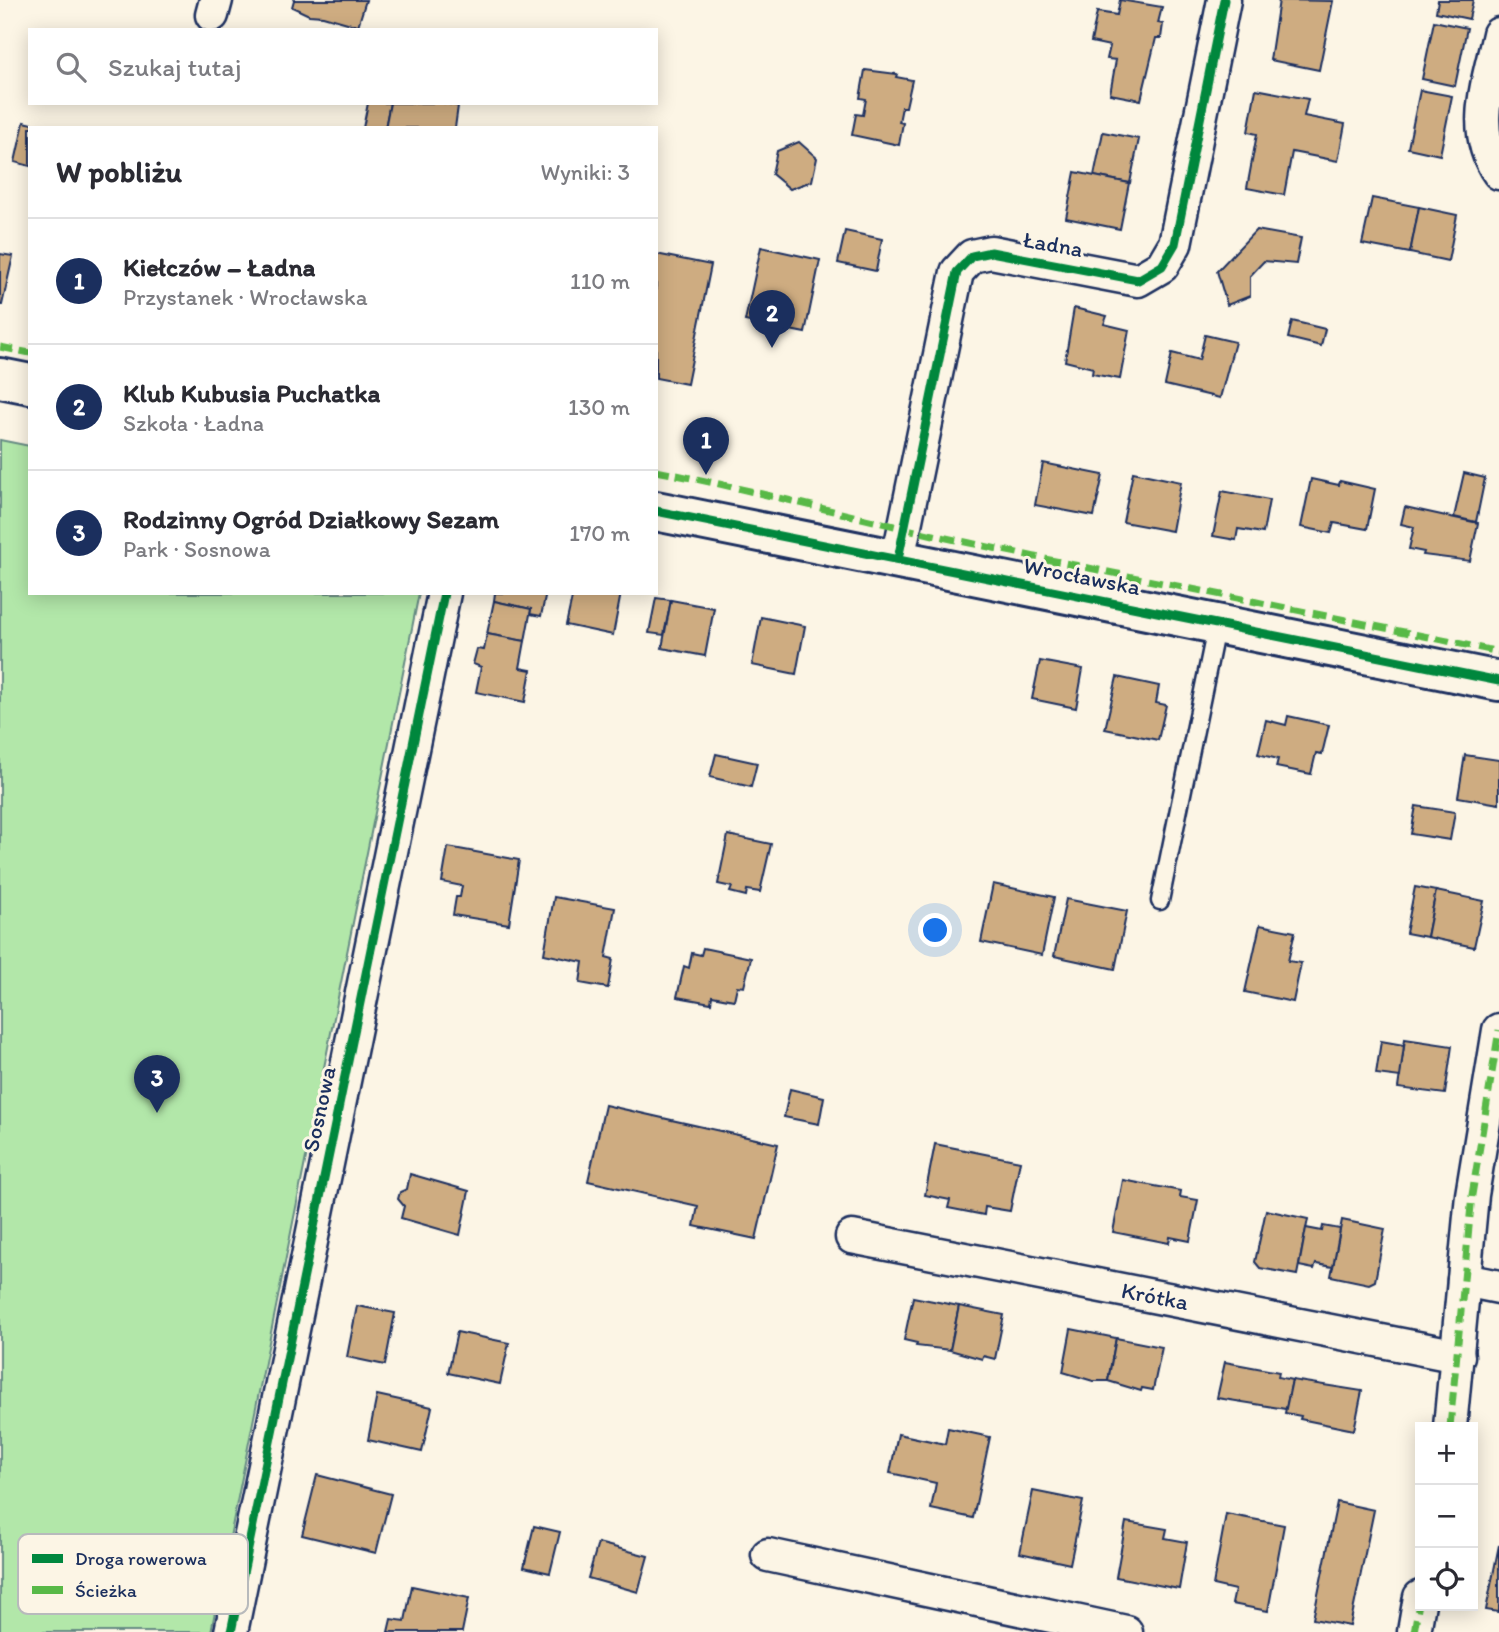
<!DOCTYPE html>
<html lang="pl">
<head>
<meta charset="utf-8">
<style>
  body { margin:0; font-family:Itim,sans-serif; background:#f2f2f3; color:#2b2b33 }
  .controls { position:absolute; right:21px; bottom:21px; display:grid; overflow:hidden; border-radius:0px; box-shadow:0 4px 18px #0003 }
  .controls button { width:63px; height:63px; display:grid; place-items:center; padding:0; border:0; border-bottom:2px solid #e1e1e2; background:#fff; color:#2b2b33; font:35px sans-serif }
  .you { position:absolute; left:936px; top:931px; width:24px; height:24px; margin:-18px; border:5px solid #fff; border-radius:50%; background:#1a73e8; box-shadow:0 0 0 10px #1a73e833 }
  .badge { display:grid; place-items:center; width:46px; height:46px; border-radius:50%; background:#1b2f5e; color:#fff; font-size:23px; font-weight:700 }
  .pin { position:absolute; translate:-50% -58px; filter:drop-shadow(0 2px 4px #0008) }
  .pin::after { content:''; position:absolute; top:37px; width:24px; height:21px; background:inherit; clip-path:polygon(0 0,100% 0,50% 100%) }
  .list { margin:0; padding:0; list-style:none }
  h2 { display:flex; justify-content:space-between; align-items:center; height:91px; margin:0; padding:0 28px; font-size:30px }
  h2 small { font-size:23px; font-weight:400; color:#7c7c81 }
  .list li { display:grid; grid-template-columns:46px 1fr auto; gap:21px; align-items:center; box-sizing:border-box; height:126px; padding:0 28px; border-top:2px solid #e1e1e2 }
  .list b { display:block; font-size:26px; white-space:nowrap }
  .list p { margin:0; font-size:23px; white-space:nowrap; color:#7c7c81 }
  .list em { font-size:23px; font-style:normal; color:#7c7c81 }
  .icon { flex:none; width:38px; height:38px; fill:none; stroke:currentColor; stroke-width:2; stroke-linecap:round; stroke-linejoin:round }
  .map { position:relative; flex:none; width:1499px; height:1632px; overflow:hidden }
  .search { position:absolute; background:#fff; box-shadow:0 4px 18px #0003; left:28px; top:28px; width:630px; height:77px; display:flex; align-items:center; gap:18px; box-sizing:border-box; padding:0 24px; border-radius:0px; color:#7c7c81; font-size:26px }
  .panel { position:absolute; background:#fff; box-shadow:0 4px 18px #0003; left:28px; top:126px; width:630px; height:469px; border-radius:0px }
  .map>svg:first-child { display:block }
  .green { fill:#b2e7a9; stroke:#668b84; stroke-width:2 }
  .building { fill:#ceac81; stroke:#1b2f5e; stroke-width:2 }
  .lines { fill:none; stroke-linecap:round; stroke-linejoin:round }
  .lane-casing { stroke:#1b2f5e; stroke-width:21 }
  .street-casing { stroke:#1b2f5e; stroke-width:37 }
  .secondary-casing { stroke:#1b2f5e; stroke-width:44 }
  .lane { stroke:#fcf5e5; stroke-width:16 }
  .street { stroke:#fcf5e5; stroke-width:32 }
  .secondary { stroke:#fcf5e5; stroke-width:38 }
  .quiet { stroke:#58b947; stroke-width:7; stroke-dasharray:14 7; stroke-linecap:butt }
  .cycleway-casing { stroke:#fcf5e5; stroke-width:13 }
  .cycleway { stroke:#00873e; stroke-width:9 }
  .labels { text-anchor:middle; stroke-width:6; stroke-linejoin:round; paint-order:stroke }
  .street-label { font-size:23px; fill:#1b2f5e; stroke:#fcf5e5 }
  .key { fill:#fcf5e5; stroke:#b8babc; stroke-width:2 }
  .key-label { font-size:19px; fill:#1b2f5e }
</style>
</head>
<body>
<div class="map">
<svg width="1499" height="1632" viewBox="0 0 1499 1632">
  <rect width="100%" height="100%" fill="#fcf5e5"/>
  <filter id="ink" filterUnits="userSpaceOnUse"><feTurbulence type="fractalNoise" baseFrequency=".0143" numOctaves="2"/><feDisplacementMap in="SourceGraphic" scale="14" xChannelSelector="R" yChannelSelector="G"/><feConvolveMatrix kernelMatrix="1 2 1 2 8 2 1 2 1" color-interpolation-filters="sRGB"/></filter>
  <g filter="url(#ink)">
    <path class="green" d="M0 440 30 446V593H419L211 1632H0Z"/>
    <g class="building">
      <path d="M294 0H366L358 26 323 16 309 15 292 7Z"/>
      <path d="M1120 0 1162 7 1158 23 1163 24 1161 38H1156L1141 100 1110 94 1116 60 1107 59 1110 46 1091 42 1097 12 1117 15Z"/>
      <path d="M1279 0 1333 1 1319 70 1270 60Z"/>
      <path d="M1438 0H1473L1469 19 1436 12Z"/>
      <path d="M1434 21 1467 28 1455 86 1422 79Z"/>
      <path d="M865 70 897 74 896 77 912 80 906 107H902L899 122 903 123 899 145 852 135 856 114 863 115 866 99 860 98Z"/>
      <path d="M1256 89 1308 99 1304 116 1345 124 1338 161 1292 152 1284 195 1247 188 1257 134 1248 132Z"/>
      <path d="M1420 90 1452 96 1440 155 1408 148Z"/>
      <path d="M368 103H390L385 128H363Z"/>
      <path d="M390 103H443L458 106 455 128H385Z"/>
      <path d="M24 122 51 128H30V166L15 162Z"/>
      <path d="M1103 132 1139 139 1130 183 1094 176Z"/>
      <path d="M799 142 817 158 812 181 790 189 772 174 777 151Z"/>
      <path d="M1075 172 1129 183 1120 229 1066 218Z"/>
      <path d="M1372 198 1419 207 1410 253 1362 244Z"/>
      <path d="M1419 207 1457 215 1448 261 1410 253Z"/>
      <path d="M1256 230 1301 238 1296 264 1264 261 1250 276V296L1227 305 1217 271Z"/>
      <path d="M845 231 882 239 876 271 838 263Z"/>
      <path d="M761 247 820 260 805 333 745 321Z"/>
      <path d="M0 254 13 256 2 305H0Z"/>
      <path d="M656 254 711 265 687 384 656 378Z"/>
      <path d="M1074 308 1107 316 1104 324 1129 330 1120 379 1092 374 1093 368 1065 361Z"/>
      <path d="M1292 321 1325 329 1321 346 1288 338Z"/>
      <path d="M1205 335 1235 342 1220 398 1165 385 1172 353 1199 360Z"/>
      <path d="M1043 463 1103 475 1094 516 1035 505Z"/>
      <path d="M1133 472 1181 482 1172 531 1123 522Z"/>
      <path d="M1464 473 1485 478 1476 522 1454 517Z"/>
      <path d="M1311 479 1339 485 1340 481 1375 489 1367 529 1334 523 1331 533 1301 527Z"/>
      <path d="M1222 491 1269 500 1263 533 1238 529 1236 540 1213 536Z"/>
      <path d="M1405 507 1478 523 1470 561 1423 555 1424 552 1409 549 1414 527 1401 524Z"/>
      <path d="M495 593H546L541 616 530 614 531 609 494 601Z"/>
      <path d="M573 593H621L613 635 566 625Z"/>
      <path d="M656 598 671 600 664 635 649 633Z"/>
      <path d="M671 600 714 608 705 656 662 648Z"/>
      <path d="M494 601 531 609 525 641 487 634Z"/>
      <path d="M761 617 805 626 796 674 752 665Z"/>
      <path d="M487 634 525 641 520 668 531 670 525 702 476 692 481 667 473 664 477 649 484 650Z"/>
      <path d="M1040 661 1083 669 1076 708 1032 699Z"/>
      <path d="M1117 677 1159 686 1156 703 1166 705 1158 740 1105 729Z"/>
      <path d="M1288 716 1329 725 1322 754 1316 753 1311 774 1276 767 1278 759 1258 754 1266 720 1286 725Z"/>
      <path d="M716 754 757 763 751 787 710 777Z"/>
      <path d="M1465 755 1499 760V804L1458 797Z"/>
      <path d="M1416 806 1455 812 1450 840 1411 834Z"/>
      <path d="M728 835 771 844 760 892 747 890 746 896 730 892 732 887 718 884Z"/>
      <path d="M448 847 519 860 509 924 453 915 456 897H460L462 886 442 882Z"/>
      <path d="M993 884 1054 897 1042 955 981 942Z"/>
      <path d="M1415 887 1436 891 1427 937 1406 933Z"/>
      <path d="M1436 891 1484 901 1474 947 1427 937Z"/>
      <path d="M554 897 615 908 606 957 613 959 608 988 580 983 583 962 544 954Z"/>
      <path d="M1066 899 1127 911 1115 969 1054 956Z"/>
      <path d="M1260 925 1295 932 1288 961 1301 963 1293 1002 1245 992Z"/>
      <path d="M703 948 751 958 744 987 737 986 734 1000 712 996 711 1003 677 997 684 966 689 968 692 953 701 955Z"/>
      <path d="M1405 1039 1452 1046 1445 1094 1398 1088Z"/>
      <path d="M1381 1041 1404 1045 1400 1077 1376 1074Z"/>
      <path d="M790 1089 824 1097 819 1124 784 1117Z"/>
      <path d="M605 1105 778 1144 756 1239 694 1226 698 1206 588 1181Z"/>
      <path d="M935 1144 1020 1161 1010 1211 985 1207 984 1215 948 1208 950 1200 925 1195Z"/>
      <path d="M410 1174 469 1191 460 1235 401 1218 404 1206 398 1199 400 1192 407 1189Z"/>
      <path d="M1123 1180 1181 1191 1180 1197 1198 1200 1190 1241 1170 1237 1169 1243 1113 1232Z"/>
      <path d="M1266 1210 1308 1219 1297 1275 1260 1268 1255 1262Z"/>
      <path d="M1342 1220 1385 1229 1375 1281 1369 1284 1331 1276Z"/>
      <path d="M1323 1226 1340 1229 1333 1267 1316 1264 1314 1269 1299 1266 1306 1228 1322 1231Z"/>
      <path d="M913 1297 959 1306 950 1350 916 1346 917 1343 904 1340Z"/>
      <path d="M357 1306 395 1313 385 1365 347 1357Z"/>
      <path d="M959 1306 1004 1315 995 1359 983 1356 982 1359 950 1350Z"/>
      <path d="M1071 1329 1116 1338 1108 1381H1093L1063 1372Z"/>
      <path d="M457 1332 509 1343 500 1384 448 1373Z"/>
      <path d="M1116 1338 1162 1347 1153 1390 1142 1388 1141 1391 1108 1381Z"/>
      <path d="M1225 1362 1279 1372 1278 1377 1292 1380 1286 1409 1217 1398Z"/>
      <path d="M1292 1380 1362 1391 1354 1430 1300 1419 1301 1416 1285 1413Z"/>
      <path d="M377 1395 432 1407 422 1452 368 1440Z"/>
      <path d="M948 1428 990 1437 973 1518 931 1509 936 1483 890 1473 898 1434 945 1444Z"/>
      <path d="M317 1475 391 1494 376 1553 302 1535Z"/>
      <path d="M1033 1491 1083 1501 1070 1564 1020 1553Z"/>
      <path d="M1337 1502 1374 1510 1350 1626 1313 1619Z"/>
      <path d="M1226 1514 1284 1525 1268 1611 1232 1604 1235 1590 1213 1585Z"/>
      <path d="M1126 1522 1167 1529 1165 1538 1187 1542 1179 1589 1116 1577Z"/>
      <path d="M534 1526 560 1532 550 1573 524 1567Z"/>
      <path d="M598 1543 648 1556 638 1592 588 1578Z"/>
      <path d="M1499 1545V1612L1486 1610Z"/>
      <path d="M412 1586 469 1598 462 1632H388L391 1619 405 1621Z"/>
    </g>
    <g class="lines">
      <g class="lane-casing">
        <path id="lane" d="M1160 901 1217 623"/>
      </g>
      <g class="street-casing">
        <g id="street">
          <path d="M212 15 216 0"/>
          <path d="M1499 34C1489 81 1469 130 1499 173"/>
          <path d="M898 559 957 272 972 256 991 252 1138 280 1162 266 1175 244 1224 0"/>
          <path d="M852 1237 1458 1356"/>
          <path d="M1464 1280 1499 1287"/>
          <path d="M1450 1427 1472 1195 1499 1030"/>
          <path d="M768 1555 1126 1632"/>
          <path d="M231 1632 444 593"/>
          <path d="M1414 1632 1420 1597"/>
        </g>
      </g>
      <g class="secondary-casing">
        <g id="secondary">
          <path d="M0 378 30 384"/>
          <path d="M656 511 1499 681"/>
        </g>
      </g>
      <use href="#lane" class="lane"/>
      <use href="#street" class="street"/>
      <use href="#secondary" class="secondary"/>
      <g class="quiet">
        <path d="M0 347 30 353"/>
        <path d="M656 471C762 491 865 521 970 543 1146 581 1323 614 1499 652"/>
        <path d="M1450 1427 1472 1195 1499 1030"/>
        <path d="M1414 1632 1420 1597"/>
      </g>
      <g class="cycleway-casing">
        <g id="cycleway">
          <path d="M656 511 1499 681"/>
          <path d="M898 559 957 272 972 256 991 252 1138 280 1162 266 1175 244 1224 0"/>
          <path d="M231 1632 444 593"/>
        </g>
      </g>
      <use href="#cycleway" class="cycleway"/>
    </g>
  </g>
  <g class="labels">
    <g class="street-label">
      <text transform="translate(1053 244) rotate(10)" y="8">Ładna</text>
      <text transform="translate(1082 576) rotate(11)" y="8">Wrocławska</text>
      <text transform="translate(319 1109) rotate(-78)" y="8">Sosnowa</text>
      <text transform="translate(1155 1296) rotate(11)" y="8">Krótka</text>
    </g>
  </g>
  <rect x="18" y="1534" width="230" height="80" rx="10" class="key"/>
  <rect x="32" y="1554" width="31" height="9" fill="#00873e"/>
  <rect x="32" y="1586" width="31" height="8" fill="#58b947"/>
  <g class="key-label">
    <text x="75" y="1565">Droga rowerowa</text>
    <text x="75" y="1597">Ścieżka</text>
  </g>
</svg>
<div class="controls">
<button>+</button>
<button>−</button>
<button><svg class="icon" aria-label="locate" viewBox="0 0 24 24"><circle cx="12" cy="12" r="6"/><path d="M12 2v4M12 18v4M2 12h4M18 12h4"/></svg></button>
</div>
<div class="you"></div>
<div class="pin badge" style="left:706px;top:475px">1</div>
<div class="pin badge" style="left:772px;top:348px">2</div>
<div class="pin badge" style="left:157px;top:1113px">3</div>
<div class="search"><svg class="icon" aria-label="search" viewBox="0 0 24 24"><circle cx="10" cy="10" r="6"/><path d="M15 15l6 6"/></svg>Szukaj tutaj</div>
<section class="panel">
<h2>W pobliżu<small>Wyniki: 3</small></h2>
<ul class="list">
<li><span class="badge">1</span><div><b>Kiełczów – Ładna</b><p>Przystanek · Wrocławska</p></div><em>110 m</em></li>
<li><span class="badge">2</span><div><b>Klub Kubusia Puchatka</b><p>Szkoła · Ładna</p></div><em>130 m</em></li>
<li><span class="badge">3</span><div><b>Rodzinny Ogród Działkowy Sezam</b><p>Park · Sosnowa</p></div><em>170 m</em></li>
</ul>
</section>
</div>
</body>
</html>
